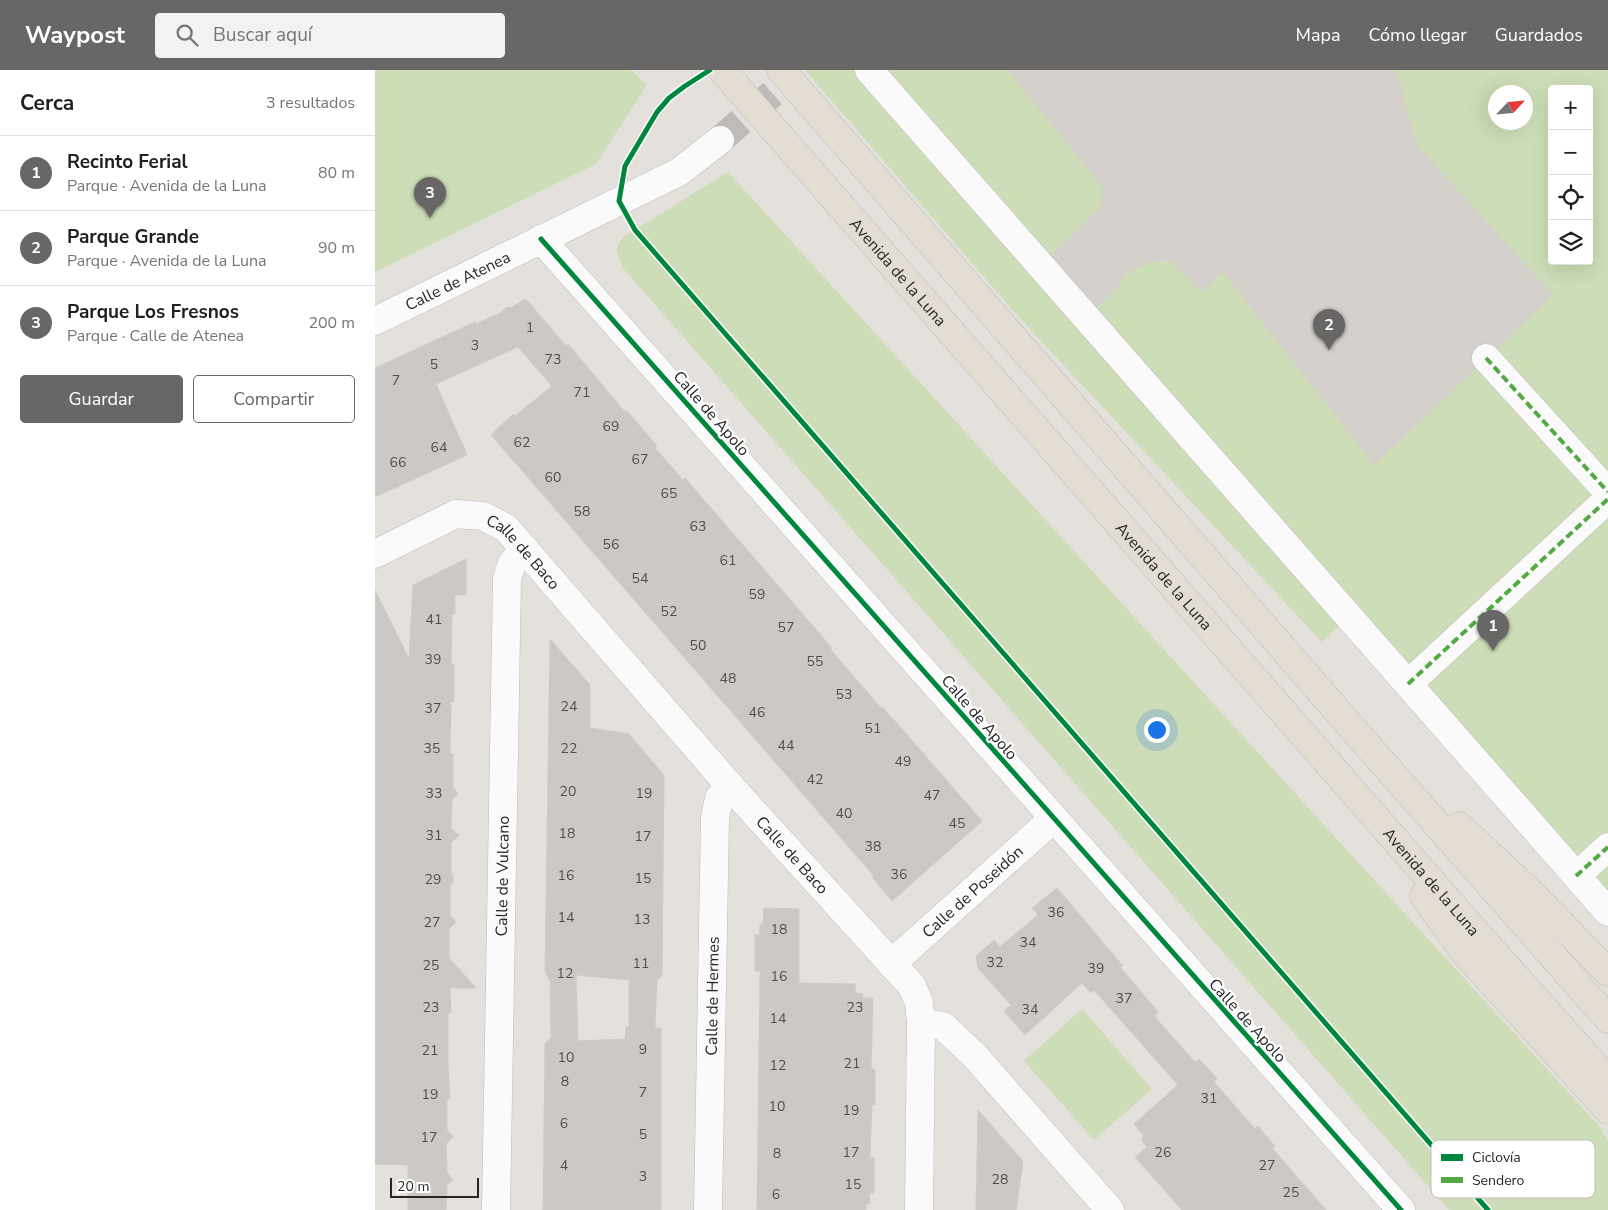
<!DOCTYPE html>
<html lang="es">
<head>
<meta charset="utf-8">
<style>
  body { margin:0; font-family:"Nunito Sans",sans-serif; background:#f2f2f2; color:#202124 }
  .controls { position:absolute; right:15px; top:15px; display:grid; overflow:hidden; border-radius:5px; box-shadow:0 5px 20px #0002 }
  .controls button { width:45px; height:45px; display:grid; place-items:center; padding:0; border:0; border-bottom:1px solid #e0e0e0; background:#fff; color:#202124; font:25px sans-serif }
  .compass { position:absolute; left:1113px; top:15px; width:45px; height:45px; border-radius:50%; background:#fff; box-shadow:0 5px 20px #0002; rotate:64deg }
  .scale { position:absolute; left:15px; bottom:12px; width:89px; box-sizing:border-box; padding-left:5px; border:2px solid #262626; border-top:0; font-size:14px; line-height:18px; white-space:nowrap; color:#262626; -webkit-text-stroke:4px #fff; paint-order:stroke }
  .you { position:absolute; left:781px; top:659px; width:18px; height:18px; margin:-12px; border:4px solid #fff; border-radius:50%; background:#1a73e8; box-shadow:0 0 0 8px #1a73e833 }
  .badge { display:grid; place-items:center; width:32px; height:32px; border-radius:50%; background:#686766; color:#fff; font-size:16px; font-weight:700 }
  .pin { position:absolute; translate:-50% -41px; filter:drop-shadow(0 1px 2px #0008) }
  .pin::after { content:''; position:absolute; top:26px; width:18px; height:15px; background:inherit; clip-path:polygon(0 0,100% 0,50% 100%) }
  .list { margin:0; padding:0; list-style:none }
  h2 { display:flex; justify-content:space-between; align-items:center; height:65px; margin:0; padding:0 20px; font-size:21px }
  h2 small { font-size:16px; font-weight:400; color:#757577 }
  .list li { display:grid; grid-template-columns:32px 1fr auto; gap:15px; align-items:center; box-sizing:border-box; height:75px; padding:0 20px; border-top:1px solid #e0e0e0 }
  .list b { display:block; font-size:19px; white-space:nowrap }
  .list p { margin:0; font-size:16px; white-space:nowrap; color:#757577 }
  .list em { font-size:16px; font-style:normal; color:#757577 }
  .actions { display:flex; gap:10px; padding:15px 20px }
  .actions a { flex:1; padding:11px 0; border:1px solid #686766; border-radius:5px; text-align:center; font-size:18px; color:#686766 }
  .actions .main { background:#686766; color:#fff }
  .icon { flex:none; width:28px; height:28px; fill:none; stroke:currentColor; stroke-width:2; stroke-linecap:round; stroke-linejoin:round }
  .map { position:relative; flex:none; width:1233px; height:1140px; overflow:hidden }
  header { display:flex; align-items:center; gap:30px; box-sizing:border-box; height:70px; padding:0 25px; background:#686766; color:#fff }
  header strong { font-size:24px }
  nav { display:flex; gap:28px; margin-inline-start:auto; font-size:18px }
  .search { width:350px; height:45px; background:#f2f2f2; display:flex; align-items:center; gap:12px; box-sizing:border-box; padding:0 18px; border-radius:5px; color:#757577; font-size:19px }
  main { display:flex }
  aside { flex:1; background:#fff }
  .map>svg:first-child { display:block }
  .green { fill:#cdddb7; fill-rule:evenodd }
  .plaza { fill:#d5d0cc }
  .building { fill:#ccc8c6; stroke:#cfccc8; fill-rule:evenodd }
  .lines { fill:none; stroke-linecap:round; stroke-linejoin:round }
  .street-tunnel { stroke:#bebbb8; stroke-width:28; stroke-dasharray:28 14; stroke-linecap:butt }
  .street-casing { stroke:#bebdbd; stroke-width:29 }
  .primary-casing { stroke:#bebcbb; stroke-width:29 }
  .street { stroke:#fbfafa; stroke-width:28 }
  .primary { stroke:#e3ddd4; stroke-width:28 }
  .quiet { stroke:#53aa44; stroke-width:4; stroke-dasharray:8 4; stroke-linecap:butt }
  .cycleway-casing { stroke:#fff; stroke-width:8 }
  .cycleway { stroke:#00873e; stroke-width:5 }
  .labels { text-anchor:middle; stroke-width:4.5; stroke-linejoin:round; paint-order:stroke }
  .number-label { font-size:14px; fill:#504f4f }
  .street-label { font-size:16px; fill:#262626; stroke:#fff }
  .key { fill:#fff; stroke:#bebebe; stroke-width:1 }
  .key-label { font-size:14px; fill:#262626 }
</style>
</head>
<body>
<header>
<strong>Waypost</strong>
<div class="search"><svg class="icon" aria-label="search" viewBox="0 0 24 24"><circle cx="10" cy="10" r="6"/><path d="M15 15l6 6"/></svg>Buscar aquí</div>
<nav><a>Mapa</a><a>Cómo llegar</a><a>Guardados</a></nav>
</header>
<main>
<aside>
<h2>Cerca<small>3 resultados</small></h2>
<ul class="list">
<li><span class="badge">1</span><div><b>Recinto Ferial</b><p>Parque · Avenida de la Luna</p></div><em>80 m</em></li>
<li><span class="badge">2</span><div><b>Parque Grande</b><p>Parque · Avenida de la Luna</p></div><em>90 m</em></li>
<li><span class="badge">3</span><div><b>Parque Los Fresnos</b><p>Parque · Calle de Atenea</p></div><em>200 m</em></li>
</ul>
<div class="actions"><a class="main">Guardar</a><a>Compartir</a></div>
</aside>
<div class="map">
<svg width="1233" height="1140" viewBox="0 0 1233 1140">
  <rect width="100%" height="100%" fill="#e4e0dc"/>
  <g class="green">
    <path d="M0 0H256L272 15 221 94 0 202Z"/>
    <path d="M430 0H1233V842L974 547 947 572 642 245ZM1177 19H1214V191H1177ZM1120 22H1150V52H1120Z"/>
    <path d="M353 102 1223 1055 1233 1071V1140H1074L247 197 241 179 247 168Z"/>
    <path d="M707 939 777 1019 719 1070 649 991Z"/>
  </g>
  <path class="plaza" d="M632 0H1021L1042 75 1178 225 999 395 848 202 827 222 796 191 774 192 748 205 745 216 717 242 669 192 726 136 728 117Z"/>
  <g class="building">
    <path d="M151 229 191 276 193 274 250 342 252 341 282 376 280 378 308 410 310 408 457 578 455 579 506 638 507 637 528 660 607 751 517 831 497 807 499 806 116 365 138 344 140 346 177 316 143 277 61 314 92 385 0 427V298L100 252 101 254 125 243 132 237 135 238Z"/>
    <path d="M91 489V525H80V544H77L76 594 79 595V632H76L75 683 78 684V717L83 724 77 729 76 759 84 765 76 773V802L78 805V813L75 816V845L81 852 74 859V888L101 918H75L76 942 73 944V995L75 1028 72 1030V1060L78 1067 71 1074 72 1102 78 1110 72 1115 71 1140H33V1095L0 1094V520L34 589 38 515Z"/>
    <path d="M175 569 215 615V658L254 664 289 705 287 906 282 910 280 958H286V1140H168L170 973 176 968 175 911 170 901ZM201 905 254 910V957H251L250 969 203 971Z"/>
    <path d="M682 818 748 896 745 897 783 942 779 946 820 992 824 989 833 998 842 1009 839 1012 880 1059 883 1056 891 1066 900 1076 897 1078 951 1140H807L760 1087 772 1077 766 1069 769 1066 759 1054 803 1015 749 954 719 920 716 923 707 913 650 965 629 941 636 935 603 898 601 886 619 870 625 877 663 845 657 838Z"/>
    <path d="M389 838 424 839V913L480 914 481 923 488 924 487 928H498L496 999H500V1035H497L495 1088H499V1123H494L495 1134H491V1140H382L385 901H380V865H385V854H388Z"/>
    <path d="M603 1040 648 1091 641 1140H601Z"/>
  </g>
  <g class="lines">
    <path class="street-tunnel" d="M345 70 424 0"/>
    <g class="street-casing">
      <g id="street">
        <path d="M494 0 1233 842"/>
        <path d="M166 169 1026 1140"/>
        <path id="s1" d="M0 251 304 102 345 70"/>
        <path d="M1111 288 1233 422"/>
        <path id="s2" d="M0 484 81 444 108 446 131 458 356 717 537 916 544 932 546 952 544 1140"/>
        <path d="M1033 614 1233 429"/>
        <path d="M1201 806 1233 777"/>
        <path id="s3" d="M516 894 678 749"/>
        <path d="M546 952 568 956 599 985 735 1140"/>
        <path id="s4" d="M121 1140 132 509 137 493 150 479"/>
        <path id="s5" d="M333 1140 340 748 344 728 356 717"/>
      </g>
    </g>
    <g class="primary-casing">
      <g id="primary">
        <path id="s6" d="M347 0 1106 868 1233 1010"/>
        <path d="M406 0 978 659 1233 949"/>
        <path d="M1084 756 1156 823 1233 902"/>
        <path d="M1049 826 1090 883 1233 1040"/>
      </g>
    </g>
    <use href="#street" class="street"/>
    <use href="#primary" class="primary"/>
    <g class="quiet">
      <path d="M1111 288 1233 422"/>
      <path d="M1033 614 1233 429"/>
      <path d="M1201 806 1233 777"/>
    </g>
    <g class="cycleway-casing">
      <g id="cycleway">
        <path d="M335 0 310 16 294 28 282 42 250 96 244 131 260 160 1113 1140"/>
        <path d="M166 169 1026 1140"/>
      </g>
    </g>
    <use href="#cycleway" class="cycleway"/>
  </g>
  <g class="labels">
    <g class="number-label">
      <text x="155" y="262">1</text>
      <text x="100" y="280">3</text>
      <text x="178" y="294">73</text>
      <text x="59" y="299">5</text>
      <text x="21" y="315">7</text>
      <text x="207" y="327">71</text>
      <text x="236" y="361">69</text>
      <text x="147" y="377">62</text>
      <text x="64" y="382">64</text>
      <text x="265" y="394">67</text>
      <text x="23" y="397">66</text>
      <text x="178" y="412">60</text>
      <text x="294" y="428">65</text>
      <text x="207" y="446">58</text>
      <text x="323" y="461">63</text>
      <text x="236" y="479">56</text>
      <text x="353" y="495">61</text>
      <text x="265" y="513">54</text>
      <text x="382" y="529">59</text>
      <text x="294" y="546">52</text>
      <text x="59" y="554">41</text>
      <text x="411" y="562">57</text>
      <text x="323" y="580">50</text>
      <text x="58" y="594">39</text>
      <text x="440" y="596">55</text>
      <text x="353" y="613">48</text>
      <text x="469" y="629">53</text>
      <text x="194" y="641">24</text>
      <text x="58" y="643">37</text>
      <text x="382" y="647">46</text>
      <text x="498" y="663">51</text>
      <text x="411" y="680">44</text>
      <text x="57" y="683">35</text>
      <text x="194" y="683">22</text>
      <text x="528" y="696">49</text>
      <text x="440" y="714">42</text>
      <text x="193" y="726">20</text>
      <text x="59" y="728">33</text>
      <text x="269" y="728">19</text>
      <text x="557" y="730">47</text>
      <text x="469" y="748">40</text>
      <text x="582" y="758">45</text>
      <text x="192" y="768">18</text>
      <text x="59" y="770">31</text>
      <text x="268" y="771">17</text>
      <text x="498" y="781">38</text>
      <text x="524" y="809">36</text>
      <text x="191" y="810">16</text>
      <text x="268" y="813">15</text>
      <text x="58" y="814">29</text>
      <text x="681" y="847">36</text>
      <text x="191" y="852">14</text>
      <text x="267" y="854">13</text>
      <text x="57" y="857">27</text>
      <text x="404" y="864">18</text>
      <text x="653" y="877">34</text>
      <text x="620" y="897">32</text>
      <text x="266" y="898">11</text>
      <text x="56" y="900">25</text>
      <text x="721" y="903">39</text>
      <text x="190" y="908">12</text>
      <text x="404" y="911">16</text>
      <text x="749" y="933">37</text>
      <text x="56" y="942">23</text>
      <text x="480" y="942">23</text>
      <text x="655" y="944">34</text>
      <text x="403" y="953">14</text>
      <text x="268" y="984">9</text>
      <text x="55" y="985">21</text>
      <text x="191" y="992">10</text>
      <text x="477" y="998">21</text>
      <text x="403" y="1000">12</text>
      <text x="190" y="1016">8</text>
      <text x="268" y="1027">7</text>
      <text x="55" y="1029">19</text>
      <text x="834" y="1033">31</text>
      <text x="402" y="1041">10</text>
      <text x="476" y="1045">19</text>
      <text x="189" y="1058">6</text>
      <text x="268" y="1069">5</text>
      <text x="54" y="1072">17</text>
      <text x="476" y="1087">17</text>
      <text x="788" y="1087">26</text>
      <text x="402" y="1088">8</text>
      <text x="189" y="1100">4</text>
      <text x="892" y="1100">27</text>
      <text x="268" y="1111">3</text>
      <text x="625" y="1114">28</text>
      <text x="478" y="1119">15</text>
      <text x="916" y="1127">25</text>
      <text x="401" y="1129">6</text>
    </g>
    <g class="street-label">
      <text dy="6" stroke="none"><textPath href="#s6" startOffset="268">Avenida de la Luna</textPath></text>
      <text dy="6" stroke="none"><textPath href="#s1" startOffset="92">Calle de Atenea</textPath></text>
      <text transform="translate(337 343) rotate(49)" y="6">Calle de Apolo</text>
      <text dy="6" stroke="none"><textPath href="#s2" startOffset="172">Calle de Baco</textPath></text>
      <text dy="6" stroke="none"><textPath href="#s6" startOffset="672">Avenida de la Luna</textPath></text>
      <text transform="translate(605 647) rotate(49)" y="6">Calle de Apolo</text>
      <text dy="6" stroke="none"><textPath href="#s2" startOffset="578">Calle de Baco</textPath></text>
      <text dy="6" stroke="none"><textPath href="#s4" startOffset="334">Calle de Vulcano</textPath></text>
      <text dy="6" stroke="none"><textPath href="#s6" startOffset="1078">Avenida de la Luna</textPath></text>
      <text dy="6" stroke="none"><textPath href="#s3" startOffset="109">Calle de Poseidón</textPath></text>
      <text dy="6" stroke="none"><textPath href="#s5" startOffset="214">Calle de Hermes</textPath></text>
      <text transform="translate(873 950) rotate(48)" y="6">Calle de Apolo</text>
    </g>
  </g>
  <rect x="1056" y="1070" width="164" height="58" rx="8" class="key"/>
  <rect x="1066" y="1084" width="22" height="7" fill="#00873e"/>
  <rect x="1066" y="1107" width="22" height="6" fill="#53aa44"/>
  <g class="key-label">
    <text x="1097" y="1092">Ciclovía</text>
    <text x="1097" y="1115">Sendero</text>
  </g>
</svg>
<div class="controls">
<button>+</button>
<button>−</button>
<button><svg class="icon" aria-label="locate" viewBox="0 0 24 24"><circle cx="12" cy="12" r="6"/><path d="M12 2v4M12 18v4M2 12h4M18 12h4"/></svg></button>
<button><svg class="icon" aria-label="layers" viewBox="0 0 24 24"><path d="M12 4l9 5-9 5-9-5zM3 14l9 5 9-5"/></svg></button>
</div>
<svg class="compass" viewBox="-18 -18 36 36"><path d="M0-13l5 13h-10z" fill="#e53935"/><path d="M0 13l5-13h-10z" fill="#757577"/></svg>
<div class="scale">20 m</div>
<div class="you"></div>
<div class="pin badge" style="left:1118px;top:581px">1</div>
<div class="pin badge" style="left:954px;top:280px">2</div>
<div class="pin badge" style="left:55px;top:148px">3</div>
</div>
</main>
</body>
</html>
